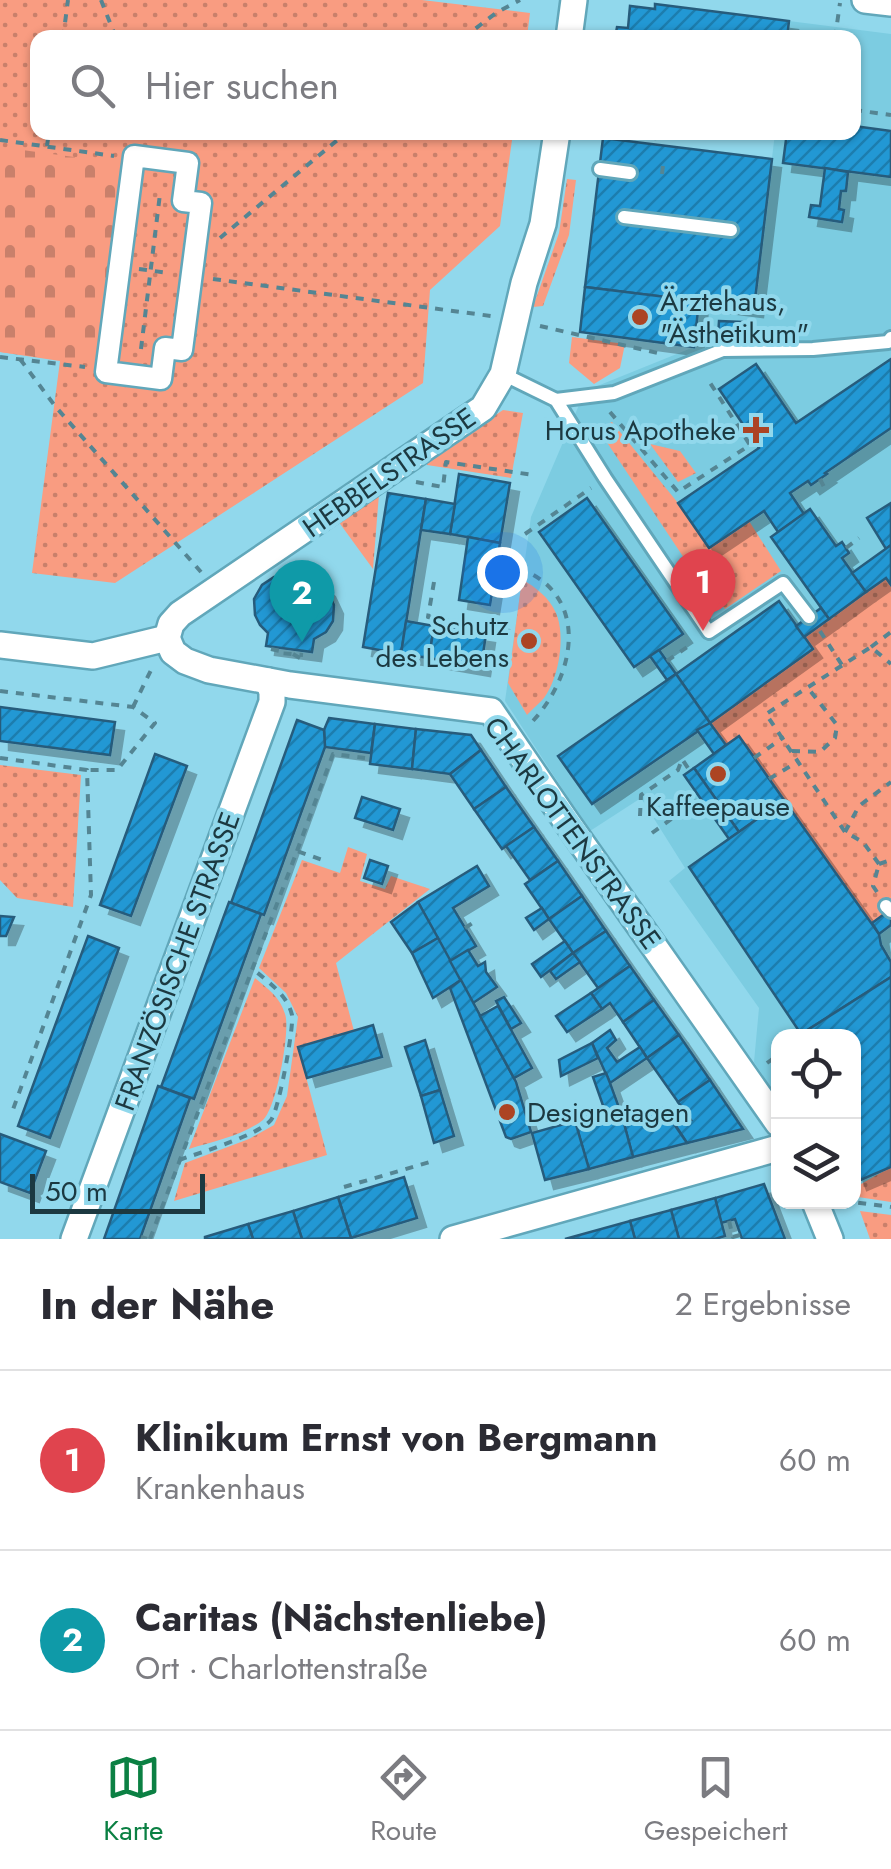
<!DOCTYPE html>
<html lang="de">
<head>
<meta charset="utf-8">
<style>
  body { margin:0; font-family:Jost,sans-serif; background:#f7f7f7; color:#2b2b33 }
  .controls { position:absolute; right:30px; bottom:30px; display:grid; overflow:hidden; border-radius:20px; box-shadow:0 2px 8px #0004 }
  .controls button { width:90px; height:90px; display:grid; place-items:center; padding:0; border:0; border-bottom:2px solid #e1e1e2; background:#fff; color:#2b2b33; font:50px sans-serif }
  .scale { position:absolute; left:30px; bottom:25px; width:175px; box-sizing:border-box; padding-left:10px; border:5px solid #1c3941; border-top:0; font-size:28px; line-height:35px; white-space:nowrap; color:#1c3941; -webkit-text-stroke:8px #91d8ec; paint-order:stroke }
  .you { position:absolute; left:502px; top:572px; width:35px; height:35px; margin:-25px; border:8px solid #fff; border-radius:50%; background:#1a73e8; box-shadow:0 0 0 15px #1a73e833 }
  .badge { display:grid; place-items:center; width:65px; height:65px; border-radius:50%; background:#0b8043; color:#fff; font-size:32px; font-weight:700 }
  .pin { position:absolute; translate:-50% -82px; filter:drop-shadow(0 2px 5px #0008) }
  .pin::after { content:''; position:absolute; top:52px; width:35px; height:30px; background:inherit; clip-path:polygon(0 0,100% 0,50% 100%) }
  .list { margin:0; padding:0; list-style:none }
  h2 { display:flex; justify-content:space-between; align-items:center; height:130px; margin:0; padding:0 40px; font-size:42px }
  h2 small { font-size:32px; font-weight:400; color:#7c7c81 }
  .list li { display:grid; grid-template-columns:65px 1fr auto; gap:30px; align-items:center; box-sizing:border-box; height:180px; padding:0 40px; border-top:2px solid #e1e1e2 }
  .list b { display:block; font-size:38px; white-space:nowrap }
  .list p { margin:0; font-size:32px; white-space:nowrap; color:#7c7c81 }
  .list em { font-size:32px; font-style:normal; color:#7c7c81 }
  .icon { flex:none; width:55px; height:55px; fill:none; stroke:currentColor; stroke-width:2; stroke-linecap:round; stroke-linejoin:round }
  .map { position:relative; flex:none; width:891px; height:1239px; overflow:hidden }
  .search { position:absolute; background:#fff; box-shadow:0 2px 8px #0004; left:30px; right:30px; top:30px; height:110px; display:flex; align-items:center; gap:25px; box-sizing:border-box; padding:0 35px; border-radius:20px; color:#7c7c81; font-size:38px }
  .sheet { height:490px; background:#fff }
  nav { display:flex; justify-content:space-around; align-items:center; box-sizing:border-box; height:140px; border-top:2px solid #e1e1e2; background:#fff; font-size:28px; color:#7c7c81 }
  nav a { display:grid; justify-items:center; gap:5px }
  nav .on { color:#0b8043 }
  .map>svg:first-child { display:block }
  .built { fill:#7ccce1 }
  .grass { fill:url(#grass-dots) }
  .cemetery { fill:url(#cemetery-stones) }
  .building { fill:url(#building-hatch); stroke:#285c7c; stroke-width:2.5; filter:url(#shadow) }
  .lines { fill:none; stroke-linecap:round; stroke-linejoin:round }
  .service-casing { stroke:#61a7ba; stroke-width:18 }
  .pedestrian-casing { stroke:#61a7ba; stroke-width:25 }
  .minor-casing { stroke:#61a7ba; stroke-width:30 }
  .path { stroke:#548593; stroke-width:4; stroke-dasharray:8 8; stroke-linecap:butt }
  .service { stroke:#fff; stroke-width:12 }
  .pedestrian { stroke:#fff; stroke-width:20 }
  .minor { stroke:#fff; stroke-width:25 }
  .poi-dot { fill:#ac4423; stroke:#91d8ec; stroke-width:4 }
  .labels { text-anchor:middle; stroke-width:8; stroke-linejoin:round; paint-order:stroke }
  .poi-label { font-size:28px; fill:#1c3941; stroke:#91d8ec; text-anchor:start }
  .street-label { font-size:28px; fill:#1c3941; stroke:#91d8ec }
</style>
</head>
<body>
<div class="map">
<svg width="891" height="1239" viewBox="0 0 891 1239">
  <defs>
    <pattern id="grass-dots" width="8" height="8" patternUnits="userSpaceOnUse" patternTransform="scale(2.5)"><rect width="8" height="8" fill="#f99c81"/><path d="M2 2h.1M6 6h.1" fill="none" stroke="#c9806b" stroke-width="1.8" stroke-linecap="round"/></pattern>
    <pattern id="cemetery-stones" width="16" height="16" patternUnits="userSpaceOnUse" patternTransform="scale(2.5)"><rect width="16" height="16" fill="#f99c81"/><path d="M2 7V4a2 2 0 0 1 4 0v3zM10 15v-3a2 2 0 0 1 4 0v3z" fill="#c9806b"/></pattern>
    <pattern id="building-hatch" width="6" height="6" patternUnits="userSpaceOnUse" patternTransform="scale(2.5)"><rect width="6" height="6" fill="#2298d4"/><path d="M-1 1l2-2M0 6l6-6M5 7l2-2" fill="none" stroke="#1d7dae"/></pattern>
    <filter id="shadow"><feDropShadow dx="9" dy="9" stdDeviation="0" flood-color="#0004"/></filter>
  </defs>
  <rect width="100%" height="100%" fill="#91d8ec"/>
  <path class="built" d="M789 21 891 34V1167L854 1189V1036H778V1098L754 1062 759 1008 669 881 685 868 641 798 590 831 505 701 531 517 585 391 694 347 699 301 754 308 775 133 854 132V38L787 37Z"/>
  <g class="grass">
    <path d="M0 0H422L530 13 527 37 38 38V132L513 133 500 226 430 290 423 383 115 583 32 573 60 361 0 352Z"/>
    <path d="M567 179 576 180 569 235 543 306 533 307 559 233Z"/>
    <path d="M572 337 625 344 620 368 594 384 569 363Z"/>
    <path d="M503 410 523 413 511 478 427 465 428 460Z"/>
    <path d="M612 422 678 503 708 547 749 521 781 571 725 609 696 576 598 429Z"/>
    <path d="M650 444 680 451 696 473 678 482Z"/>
    <path d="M379 494 373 569 338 521Z"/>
    <path d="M886 578 891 585V909L872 923 740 737 726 745 710 723 804 637Z"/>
    <path d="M522 579C536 588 549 597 556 613 566 636 559 678 544 698 539 704 532 709 527 715L508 683Z"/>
    <path d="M0 765 81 775 73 907 17 898 0 880Z"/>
    <path d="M348 847 367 854 360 881 385 889 391 876 430 889 336 963 354 1031 298 1047 327 1155 174 1201 185 1163 249 1139 274 1125 287 1096 298 1017 286 993 259 968 302 860 340 873Z"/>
    <path d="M255 978C268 989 280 997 285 1014 291 1029 276 1110 263 1120 242 1136 214 1141 189 1149Z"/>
    <path d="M891 1167V1202L858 1197 854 1188Z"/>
    <path d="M860 1211 891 1215V1239H870Z"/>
  </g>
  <path class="cemetery" d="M0 147 133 165 107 366 0 352Z"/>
  <g class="building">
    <path d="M655 4 789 21 787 38H615L617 27 628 28 630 6 655 9Z"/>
    <path d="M854 126 891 131V177L783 163 787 132H854Z"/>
    <path d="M603 138 772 159 754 308 585 287Z"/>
    <path d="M825 168 848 172 846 191H841L839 209 844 210 842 222 809 217 811 205 820 206Z"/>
    <path d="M585 287 699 301 694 347 580 332Z"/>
    <path d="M719 321 742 322 741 338 718 337Z"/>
    <path d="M891 359V428L825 473 827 474 811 485 808 481 790 493 804 514 778 532 764 511 709 548 678 503 759 448 719 389 756 364 796 423Z"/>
    <path d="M459 474 510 483 500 543 450 534Z"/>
    <path d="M388 493 426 499 401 654 363 647Z"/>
    <path d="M587 498 683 634 634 667 539 532Z"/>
    <path d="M426 499 455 504 450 534 421 530Z"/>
    <path d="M891 503V545L886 549 867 518Z"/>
    <path d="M810 509 836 546 842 542 849 553 842 558 866 592 829 619 771 537Z"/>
    <path d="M468 537 500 543 490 605 459 600Z"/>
    <path d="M891 545V585L886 578 866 592 852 573Z"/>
    <path d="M297 566H302V572L306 573V576L317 580 326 588 334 605 333 621 326 632 314 639 312 652 266 646 268 633 260 625 255 615 254 599 262 585 274 577 296 574Z"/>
    <path d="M779 601 813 649 710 723 676 674Z"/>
    <path d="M821 608 829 619 804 637 796 626Z"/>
    <path d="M406 621 434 626 429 658 401 654Z"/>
    <path d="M434 626 486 634 481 667 429 658Z"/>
    <path d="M659 650 676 674 667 680 650 656Z"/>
    <path d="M676 674 710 723 592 804 558 756Z"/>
    <path d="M0 707 115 722 110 755 0 741Z"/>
    <path d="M329 718 375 724 371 753 325 747 324 730Z"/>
    <path d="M297 720 324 730 325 747 264 915 231 903Z"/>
    <path d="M710 723 726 745 714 754 697 730Z"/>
    <path d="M375 724 416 729 412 769 370 764Z"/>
    <path d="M416 729 471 735 481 750 450 774 412 769Z"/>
    <path d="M739 736 784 800 739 832 694 768Z"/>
    <path d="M481 750 506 787 474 809 450 774Z"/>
    <path d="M155 754 187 766 131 916 100 905Z"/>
    <path d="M694 768 739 832 729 839 684 775Z"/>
    <path d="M506 787 534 827 502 849 474 809Z"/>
    <path d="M362 797 400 809 393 830 355 818Z"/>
    <path d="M784 800 879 934 881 945 891 962V977L801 1034 689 867Z"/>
    <path d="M534 827 558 861 530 880 506 846Z"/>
    <path d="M370 860 388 866 382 884 364 878Z"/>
    <path d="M558 861 582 896 549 919 525 884Z"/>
    <path d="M477 866 489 886 453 908 476 946 450 961 418 902Z"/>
    <path d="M582 896 606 931 573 953 549 919Z"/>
    <path d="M229 902 261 914 194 1099 161 1087Z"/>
    <path d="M418 902 438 938 412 953 391 922Z"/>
    <path d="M542 908 549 919 534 930 526 918Z"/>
    <path d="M891 909V925L879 934 872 923Z"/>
    <path d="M0 916 14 917 6 936H0Z"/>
    <path d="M606 931 630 966 598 988 573 953Z"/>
    <path d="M88 936 119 948 50 1138 18 1126Z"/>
    <path d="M438 938 461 980 433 998 412 953Z"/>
    <path d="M565 941 573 953 541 977 532 964Z"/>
    <path d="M468 950 478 966 485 962 486 972 497 987 473 1003 450 961Z"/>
    <path d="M573 953 580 962 556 979 550 971Z"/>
    <path d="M630 966 654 1000 623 1022 610 1003 602 1009 591 993Z"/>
    <path d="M891 977V1167L858 1181 854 1170V1036H810L806 1031Z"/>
    <path d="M461 980 516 1082 531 1132 511 1139 506 1137 450 988Z"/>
    <path d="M591 993 602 1009 567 1032 556 1016Z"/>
    <path d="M504 997 521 1023 511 1029 496 1001Z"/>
    <path d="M654 1000 679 1035 647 1058 623 1022Z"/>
    <path d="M498 1006 532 1068 514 1078 480 1016Z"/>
    <path d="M373 1025 382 1057 307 1078 298 1047Z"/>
    <path d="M610 1030 616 1040 607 1048 617 1062 640 1047 647 1058 610 1083 592 1043Z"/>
    <path d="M679 1035 710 1080 678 1102 647 1058Z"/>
    <path d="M425 1040 440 1090 421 1096 405 1047Z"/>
    <path d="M592 1043 598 1058 561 1076 559 1060Z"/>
    <path d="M606 1073 610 1083 622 1116 615 1118 606 1114 593 1077Z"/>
    <path d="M710 1080 743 1129 687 1143 674 1123 691 1120 678 1102Z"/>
    <path d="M158 1086 190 1098 161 1180 140 1239H104Z"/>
    <path d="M440 1090 454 1136 434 1143 421 1096Z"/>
    <path d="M663 1108 687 1143 633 1157 623 1120Z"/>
    <path d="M622 1116 633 1157 589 1169 575 1121 586 1117 589 1125Z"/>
    <path d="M575 1121 589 1169 545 1180 532 1133Z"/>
    <path d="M0 1134 46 1151 30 1193 0 1182Z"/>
    <path d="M404 1177 417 1218 351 1238 338 1197Z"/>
    <path d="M764 1184 785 1239H742L735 1219 721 1223 715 1198Z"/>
    <path d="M338 1197 351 1238 302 1239 293 1211Z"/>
    <path d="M715 1198 725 1236 715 1239H679L671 1210Z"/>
    <path d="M671 1210 679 1239H635L630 1221Z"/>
    <path d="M293 1211 302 1239H253L248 1224Z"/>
    <path d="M630 1221 635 1239H565Z"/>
    <path d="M248 1224 253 1239H205V1237Z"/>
  </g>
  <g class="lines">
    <g class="service-casing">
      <g id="service">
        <path d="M600 169 630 173"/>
        <path d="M624 217 731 230"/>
        <path d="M503 374 556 400 605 478 709 632 783 583 809 617"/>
        <path d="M556 400 614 393 723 350 813 349 888 342 891 338"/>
        <path d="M886 906 891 911"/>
      </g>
    </g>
    <g class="pedestrian-casing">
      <path id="pedestrian" d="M134 156 188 163 183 201 201 203 182 350 165 348 161 379 106 372Z"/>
    </g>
    <g class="minor-casing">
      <g id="minor">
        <path d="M865 0 891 3"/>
        <path d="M569 38 574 0"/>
        <path d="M167 638 173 652 185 661 209 670 290 685 491 711 564 818 778 1123"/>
        <path d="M167 638 171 624 180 614 483 408 503 374 524 283 543 224 557 132"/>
        <path d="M0 645 93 656 167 638"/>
        <path d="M815 1202 830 1239"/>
        <path d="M74 1239 272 702V692L268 681"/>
        <path d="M453 1239 778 1148"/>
      </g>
    </g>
    <g class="path">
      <path d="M101 0 116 38"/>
      <path d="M63 38 68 0"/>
      <path d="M463 38 496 13 520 0"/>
      <path d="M835 38 840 3"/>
      <path d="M854 110 891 115"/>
      <path d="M656 132 657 144"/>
      <path d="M0 140 114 156"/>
      <path d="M47 146 49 132"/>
      <path d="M662 174 663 165"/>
      <path d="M220 238 347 132"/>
      <path d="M139 269 169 273"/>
      <path d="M213 279 491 316"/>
      <path d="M540 326 662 354"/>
      <path d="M141 349 160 194"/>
      <path d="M0 357 85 367"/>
      <path d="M20 359 55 406 201 572"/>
      <path d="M610 412 678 492 750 445 707 378"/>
      <path d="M820 479 824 487"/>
      <path d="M416 482 443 487 446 462 533 475"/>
      <path d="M525 534 591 488"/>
      <path d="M846 548 859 538"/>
      <path d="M519 568C592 596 575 678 530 724"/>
      <path d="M434 582 428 617 510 631"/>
      <path d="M820 631 842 665"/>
      <path d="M871 647 891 632"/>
      <path d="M271 649 280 651 279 653 303 655"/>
      <path d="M293 654 302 659"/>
      <path d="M667 661 693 643"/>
      <path d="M0 691 133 707 155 723 117 770H89"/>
      <path d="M133 707 153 666"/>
      <path d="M792 751 820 752 835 738 837 725 808 688"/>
      <path d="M0 758 87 770 91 895 11 1115"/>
      <path d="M754 758 784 737"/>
      <path d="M769 779 799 761"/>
      <path d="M640 816 641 795 678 770 682 759 690 771"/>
      <path d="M845 832 859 806 891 782"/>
      <path d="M652 833 700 798"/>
      <path d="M297 851 333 754 365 758"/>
      <path d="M879 864 863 842 845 832 766 714 871 647 891 664"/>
      <path d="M879 864 891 860"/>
      <path d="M877 892 873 886 879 864"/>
      <path d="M465 928 477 920"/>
      <path d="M767 1063 778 1055"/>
      <path d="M179 1160C199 1153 259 1135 271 1120 279 1110 294 1027 292 1015 287 994 268 982 253 969"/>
      <path d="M344 1187 430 1162"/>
      <path d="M843 1206 853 1202 891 1207"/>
      <path d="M729 1221 733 1237 740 1235"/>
      <path d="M141 1237 147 1239"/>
      <path d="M150 1239 297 851 328 862"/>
    </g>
    <use href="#service" class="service"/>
    <use href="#pedestrian" class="pedestrian"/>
    <use href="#minor" class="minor"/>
  </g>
  <g class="poi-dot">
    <circle cx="640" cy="317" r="10"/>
    <path d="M751 415h10v10h10v10h-10v10h-10v-10h-10v-10h10z"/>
    <circle cx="529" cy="641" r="10"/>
    <circle cx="718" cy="774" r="10"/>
    <circle cx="507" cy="1112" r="10"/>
  </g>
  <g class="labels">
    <g class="poi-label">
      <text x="660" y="311">Ärztehaus,<tspan x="660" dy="32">"Ästhetikum"</tspan></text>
      <text x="736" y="440" text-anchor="end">Horus Apotheke</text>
      <text x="509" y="635" text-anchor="end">Schutz<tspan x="509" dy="32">des Lebens</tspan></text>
      <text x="718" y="816" text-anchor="middle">Kaffeepause</text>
      <text x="527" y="1122">Designetagen</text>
    </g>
    <g class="street-label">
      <text transform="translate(389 472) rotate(-35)" y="10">HEBBELSTRASSE</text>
      <text transform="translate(573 833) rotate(54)" y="10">CHARLOTTENSTRASSE</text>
      <text transform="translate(177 961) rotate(-70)" y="10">FRANZÖSISCHE STRASSE</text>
    </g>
  </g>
</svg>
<div class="controls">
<button><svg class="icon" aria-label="locate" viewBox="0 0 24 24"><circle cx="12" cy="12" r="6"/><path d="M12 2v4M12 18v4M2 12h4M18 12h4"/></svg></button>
<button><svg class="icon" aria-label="layers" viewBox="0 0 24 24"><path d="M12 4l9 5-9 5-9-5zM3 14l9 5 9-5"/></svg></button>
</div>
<div class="scale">50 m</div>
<div class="you"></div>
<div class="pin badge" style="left:703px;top:631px;background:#e0444e">1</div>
<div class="pin badge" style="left:302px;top:642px;background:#0f9aa8">2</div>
<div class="search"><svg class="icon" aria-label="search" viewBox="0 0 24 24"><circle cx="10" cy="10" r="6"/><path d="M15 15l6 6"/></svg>Hier suchen</div>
</div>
<section class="sheet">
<h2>In der Nähe<small>2 Ergebnisse</small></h2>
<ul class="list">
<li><span class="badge" style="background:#e0444e">1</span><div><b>Klinikum Ernst von Bergmann</b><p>Krankenhaus</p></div><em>60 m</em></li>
<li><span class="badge" style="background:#0f9aa8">2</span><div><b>Caritas (Nächstenliebe)</b><p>Ort · Charlottenstraße</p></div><em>60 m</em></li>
</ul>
</section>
<nav>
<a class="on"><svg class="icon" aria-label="map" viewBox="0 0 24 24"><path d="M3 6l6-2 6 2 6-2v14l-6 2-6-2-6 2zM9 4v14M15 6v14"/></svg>Karte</a>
<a><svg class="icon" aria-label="directions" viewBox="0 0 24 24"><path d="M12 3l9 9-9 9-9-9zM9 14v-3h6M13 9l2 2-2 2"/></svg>Route</a>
<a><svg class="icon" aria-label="saved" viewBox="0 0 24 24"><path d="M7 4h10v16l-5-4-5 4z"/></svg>Gespeichert</a>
</nav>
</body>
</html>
